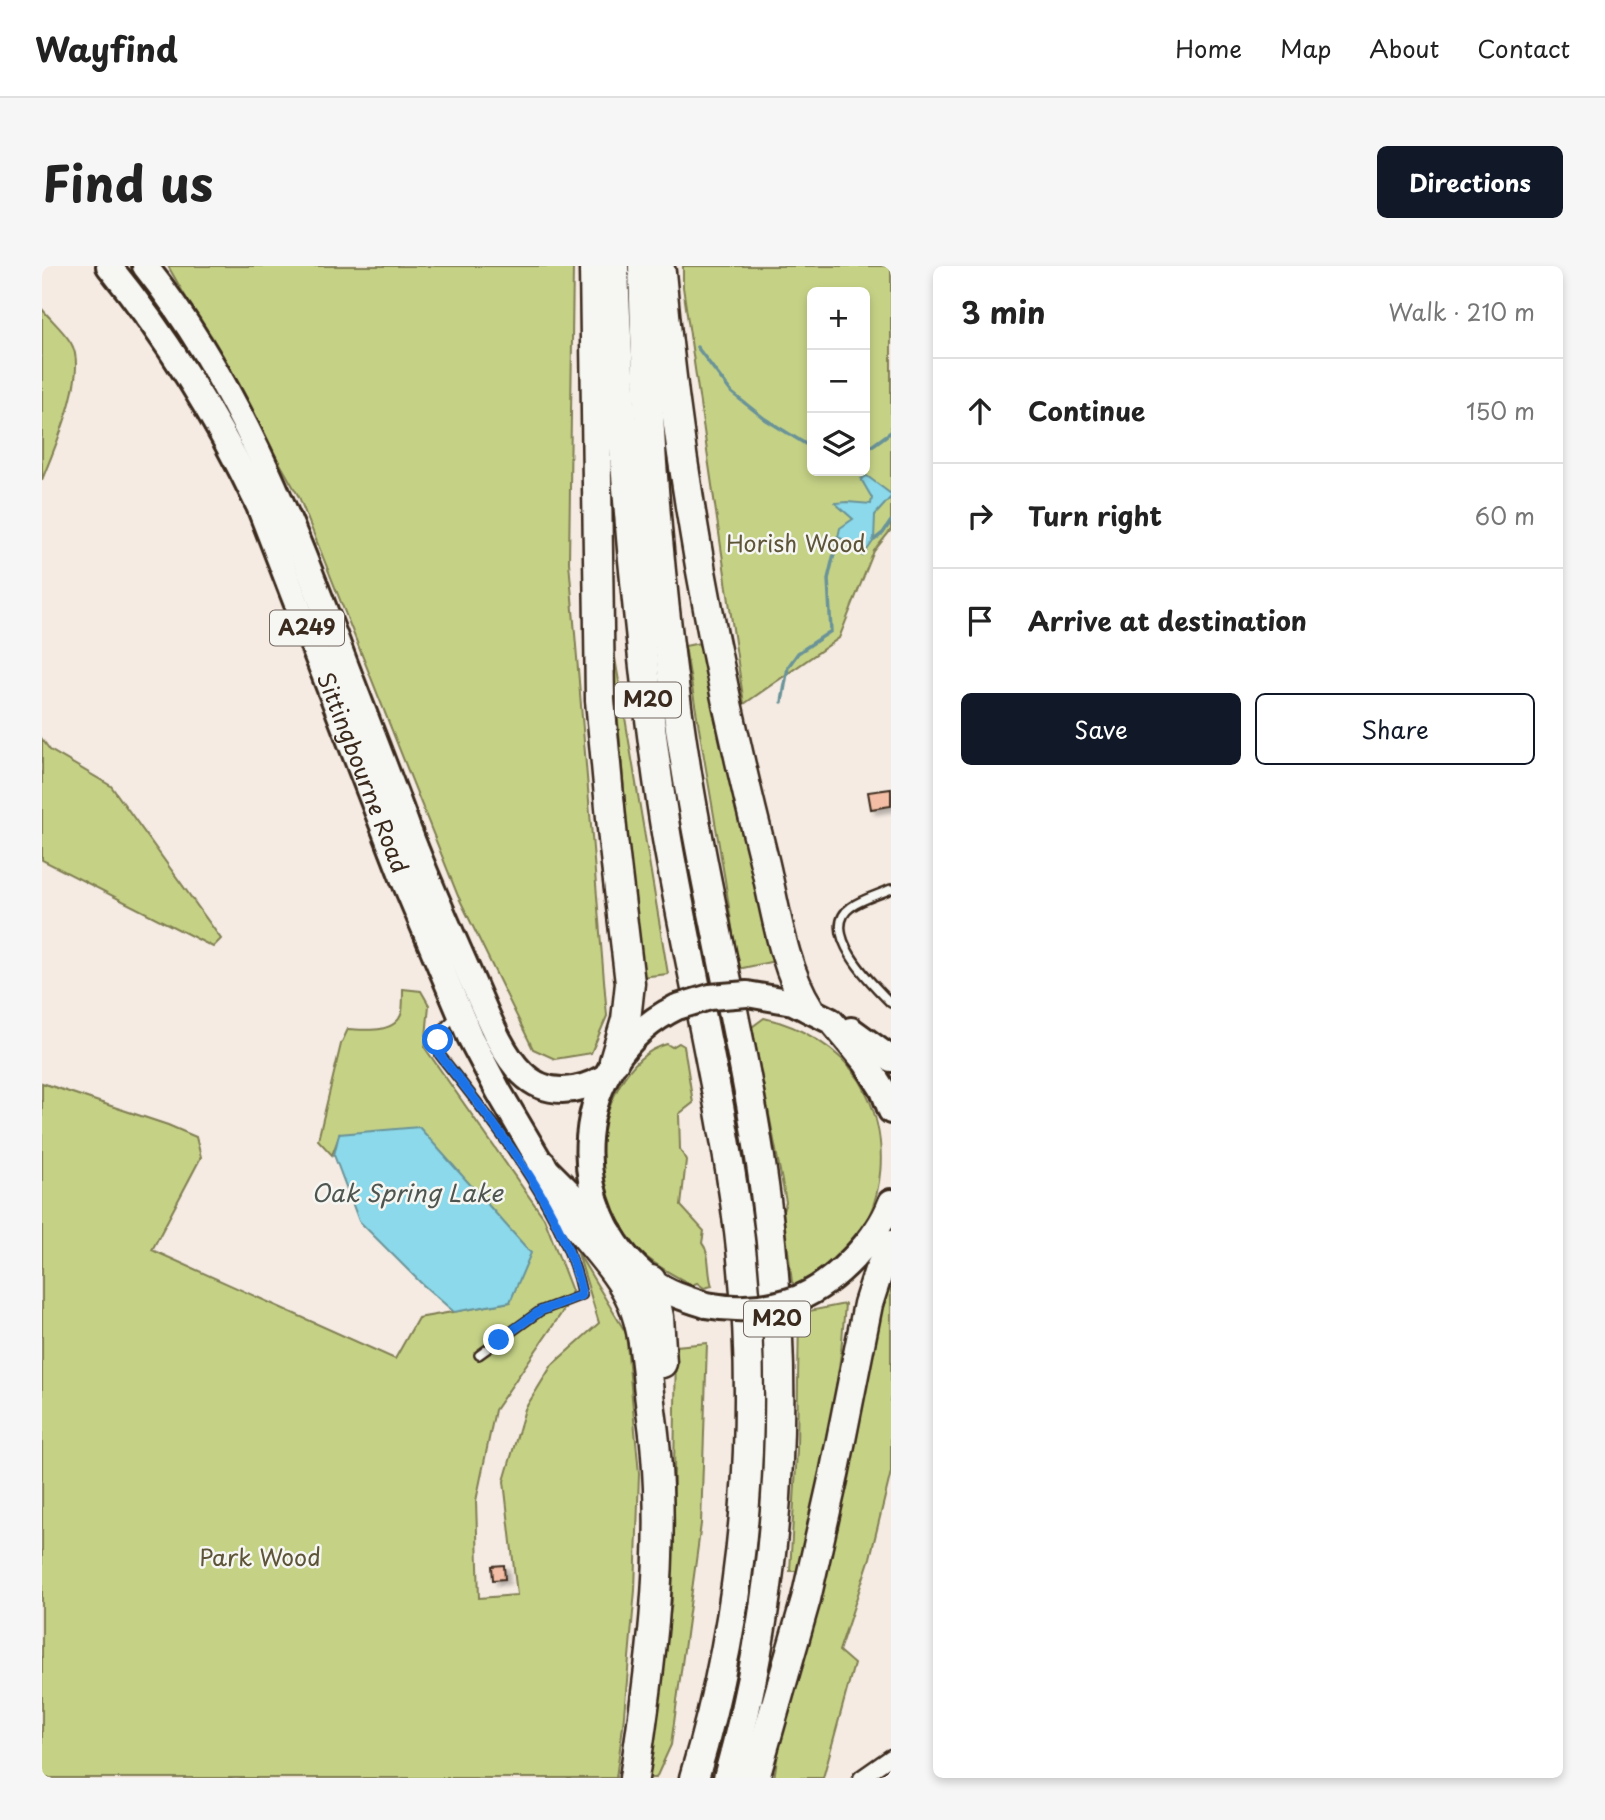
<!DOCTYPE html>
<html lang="en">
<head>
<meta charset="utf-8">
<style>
  body { margin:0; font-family:"Playpen Sans",sans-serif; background:#f6f6f6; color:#222 }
  .controls { position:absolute; right:21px; top:21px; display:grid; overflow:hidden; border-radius:10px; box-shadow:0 4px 10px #0003 }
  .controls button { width:63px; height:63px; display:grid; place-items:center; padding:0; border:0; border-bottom:2px solid #e0e0e0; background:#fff; color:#222; font:35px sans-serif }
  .stop { position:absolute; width:21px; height:21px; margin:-16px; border:5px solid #1a73e8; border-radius:50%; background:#fff }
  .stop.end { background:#1a73e8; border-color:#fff; box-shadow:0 2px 7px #0008 }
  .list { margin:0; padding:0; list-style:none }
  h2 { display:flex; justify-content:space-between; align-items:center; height:91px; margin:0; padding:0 28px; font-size:30px }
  h2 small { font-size:23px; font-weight:400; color:#767676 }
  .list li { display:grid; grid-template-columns:46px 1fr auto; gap:21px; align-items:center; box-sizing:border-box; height:105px; padding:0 28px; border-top:2px solid #e0e0e0 }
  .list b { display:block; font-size:26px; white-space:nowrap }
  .list em { font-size:23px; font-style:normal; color:#767676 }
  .actions { display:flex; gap:14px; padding:21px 28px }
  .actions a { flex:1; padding:16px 0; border:2px solid #111827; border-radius:10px; text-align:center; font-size:24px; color:#111827 }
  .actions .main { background:#111827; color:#fff }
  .icon { flex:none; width:38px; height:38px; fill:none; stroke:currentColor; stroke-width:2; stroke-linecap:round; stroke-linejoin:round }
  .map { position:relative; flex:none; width:849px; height:1512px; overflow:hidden; border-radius:10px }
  header { display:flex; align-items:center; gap:42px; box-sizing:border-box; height:98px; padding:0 35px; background:#fff; border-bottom:2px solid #e0e0e0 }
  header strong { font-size:33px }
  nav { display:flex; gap:38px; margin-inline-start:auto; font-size:24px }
  .intro { display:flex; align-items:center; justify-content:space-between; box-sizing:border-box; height:168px; padding:0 42px }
  h1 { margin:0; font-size:49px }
  .button { padding:18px 32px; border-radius:10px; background:#111827; color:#fff; font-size:24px; font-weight:700 }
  main { display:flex; gap:42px; padding:0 42px }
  aside { flex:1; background:#fff; border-radius:10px; box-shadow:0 4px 10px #0003 }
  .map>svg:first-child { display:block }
  .green { fill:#c5d286; stroke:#807e52; stroke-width:2; fill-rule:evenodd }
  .water { fill:#8bd9ea; stroke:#6b9398; stroke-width:2 }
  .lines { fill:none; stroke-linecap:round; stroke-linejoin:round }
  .stream { stroke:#6b9398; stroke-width:3.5 }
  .building { fill:#f3bea5; stroke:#3b2a1e; stroke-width:2; filter:url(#shadow) }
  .service-casing { stroke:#3b2a1e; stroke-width:12 }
  .minor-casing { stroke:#3b2a1e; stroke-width:19 }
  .trunk-casing { stroke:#3b2a1e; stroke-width:30 }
  .motorway-casing { stroke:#3b2a1e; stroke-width:33 }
  .service { stroke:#f6f6f2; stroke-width:7 }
  .minor { stroke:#f6f6f2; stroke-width:14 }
  .trunk { stroke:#f6f6f2; stroke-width:24 }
  .motorway { stroke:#f6f6f2; stroke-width:28 }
  .trunk-bridge-casing { stroke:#3b2a1e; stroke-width:30; stroke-linecap:butt }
  .trunk-bridge { stroke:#f6f6f2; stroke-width:24 }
  .route { stroke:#1a73e8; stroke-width:9 }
  .labels { text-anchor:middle; stroke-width:5; stroke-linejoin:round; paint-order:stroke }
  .shield { fill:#f6f6f2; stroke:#73675e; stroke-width:2 }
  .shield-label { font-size:21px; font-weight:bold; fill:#3b2a1e }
  .park-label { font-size:23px; fill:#5e5438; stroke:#f6f6f2 }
  .street-label { font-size:23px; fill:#3b2a1e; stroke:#f6f6f2 }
  .water-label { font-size:24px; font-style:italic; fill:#4f5651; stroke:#f6f6f2 }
</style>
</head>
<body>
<header>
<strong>Wayfind</strong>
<nav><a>Home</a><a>Map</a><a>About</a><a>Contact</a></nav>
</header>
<div class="intro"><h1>Find us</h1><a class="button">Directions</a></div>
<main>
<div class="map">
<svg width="849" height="1512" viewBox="0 0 849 1512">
  <defs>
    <filter id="shadow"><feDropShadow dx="4.5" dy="4.5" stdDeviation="2" flood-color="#0004"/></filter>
  </defs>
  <rect width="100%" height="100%" fill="#f5ebe3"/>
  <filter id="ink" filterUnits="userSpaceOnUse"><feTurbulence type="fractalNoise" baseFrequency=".0143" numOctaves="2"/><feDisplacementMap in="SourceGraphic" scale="14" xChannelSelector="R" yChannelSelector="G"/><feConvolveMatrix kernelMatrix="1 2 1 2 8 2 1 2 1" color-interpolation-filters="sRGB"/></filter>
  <g filter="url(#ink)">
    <g class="green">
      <path d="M126 0H531L527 296 565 750 549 787 513 793 491 783 416 630 257 231Z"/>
      <path d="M641 0H849V264L832 285 797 372 702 438 641 21ZM770 26H823V205H770Z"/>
      <path d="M0 43C9 54 22 65 29 77 47 106 12 183 0 214Z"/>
      <path d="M568 362 626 708 598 711Z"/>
      <path d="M658 377 733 695 696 703 683 614 643 380Z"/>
      <path d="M0 473 8 484 69 520 179 673 171 681 0 594Z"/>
      <path d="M361 723 379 725 387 739 383 782 502 952 530 1025 523 1042 453 1144 434 1235 437 1332 475 1329 462 1215 483 1143 510 1099 557 1057 536 987 584 1067 597 1208 593 1324 581 1460 574 1512H0V817L126 859 154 871 159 891 110 984 353 1093 376 1052 468 1036 298 868 290 889 276 874 299 778 306 763C323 764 354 768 360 746 361 739 361 730 361 723Z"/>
      <path d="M722 752C758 760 797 782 818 815 849 868 847 942 801 987 794 994 787 1003 778 1008 771 1013 762 1016 754 1020L750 1016 741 945 744 936 710 761Z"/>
      <path d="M637 777 642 780 651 837 637 848 638 883 644 894 639 940 662 965 660 977C669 988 665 1005 670 1020L662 1022 655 1017 650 1019C623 1005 600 992 581 967 573 957 557 916 556 902 555 896 558 887 558 881 563 841 583 790 625 778L630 781Z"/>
      <path d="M849 1001V1206L828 1292 797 1385 812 1398 781 1512H732L743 1446 826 1070Z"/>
      <path d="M803 1038 799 1087 784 1192 756 1305H748L755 1184 757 1047Z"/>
      <path d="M665 1077 659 1258 629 1479 614 1512H606L630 1335 634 1080Z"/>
    </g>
    <g class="water">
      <path d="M825 210 849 228V231L833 249 832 274 821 290 811 279 796 271 798 262 811 253 793 237 805 236 829 238 830 232 819 213Z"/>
      <path d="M377 861 489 987 468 1036 412 1046 380 1018 317 955 292 889 297 868Z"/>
    </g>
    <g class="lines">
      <g class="stream">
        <path d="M655 81 690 127 723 153 770 182"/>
        <path d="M823 185 849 166"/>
        <path d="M832 274 841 267 849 255"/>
        <path d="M740 436 746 401 756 387 789 365 786 313 796 271"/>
      </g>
    </g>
    <g class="building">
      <path d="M849 523V540L829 543 826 526Z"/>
      <path d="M462 1299 463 1313 451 1314 450 1300Z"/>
    </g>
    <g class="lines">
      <g class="service-casing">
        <g id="service">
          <path d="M849 623C836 629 820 633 809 641 775 665 833 721 849 737"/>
          <path d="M414 751C399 761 395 771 398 789 452 858 522 942 540 1029L498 1045 437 1089"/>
        </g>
      </g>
      <g class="minor-casing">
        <path id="minor" d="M819 1512 849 1491"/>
      </g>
      <g class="trunk-casing">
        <g id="trunk">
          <path id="s1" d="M67 0C127 74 176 154 217 240L361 612 428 771 457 826 500 899 568 967"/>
          <path d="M103 0C195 116 249 253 300 390 322 448 345 505 366 563 386 616 409 667 432 719 444 746 459 787 480 807 504 831 536 827 563 811"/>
          <path d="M705 728 751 736 789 755 824 797 841 824 849 845"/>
          <path d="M635 741C528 793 516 944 610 1015 625 1027 645 1033 664 1039"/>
          <path d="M809 764 849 793"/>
          <path d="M757 1032C794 1016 835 973 849 936"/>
        </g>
      </g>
      <g class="motorway-casing">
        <g id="motorway">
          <path d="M552 0 558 434 571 573 588 717 584 754 572 795"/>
          <path d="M572 0C575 95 582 189 590 283 599 380 609 477 625 573 648 704 680 833 697 965 719 1149 705 1335 652 1512"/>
          <path d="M601 0C605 171 619 351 647 520 670 658 706 795 724 934 750 1131 739 1321 686 1512"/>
          <path d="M619 6C636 204 672 398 721 590 733 638 740 700 767 742"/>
          <path d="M500 899C510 922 523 942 538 963 556 986 578 1009 590 1036 603 1067 604 1103 608 1136 610 1153 613 1171 614 1189 623 1296 608 1406 592 1512"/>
          <path d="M609 1014 617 1051 620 1097"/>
          <path d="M713 1512 764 1333 792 1209 826 1038 836 1007 849 979"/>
        </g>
      </g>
      <use href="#service" class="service"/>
      <use href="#minor" class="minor"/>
      <use href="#trunk" class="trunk"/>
      <use href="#motorway" class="motorway"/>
      <g class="trunk-bridge-casing">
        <g id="trunk-bridge">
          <path d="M635 741 668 731 705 728"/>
          <path d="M664 1039C696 1045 726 1043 757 1032"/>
        </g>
      </g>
      <use href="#trunk-bridge" class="trunk-bridge"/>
    </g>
  </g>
  <g class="lines" filter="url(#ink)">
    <path class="route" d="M396 774 398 789C452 858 522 942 540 1029L498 1045 457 1074"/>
  </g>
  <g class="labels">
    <g class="shield">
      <rect x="228" y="344.5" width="74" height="35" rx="5"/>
      <rect x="573" y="416.5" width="66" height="35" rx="5"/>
      <rect x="702" y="1035.5" width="66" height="35" rx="5"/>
    </g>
    <g class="shield-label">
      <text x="265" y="369">A249</text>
      <text x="606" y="441">M20</text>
      <text x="735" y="1060">M20</text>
    </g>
    <g class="park-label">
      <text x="754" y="286">Horish Wood</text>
      <text x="218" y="1300">Park Wood</text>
    </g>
    <g class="street-label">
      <text dy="8" stroke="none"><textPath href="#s1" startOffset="570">Sittingbourne Road</textPath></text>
    </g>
    <g class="water-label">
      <text x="365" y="936">Oak Spring Lake</text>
    </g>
  </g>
</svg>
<div class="controls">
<button>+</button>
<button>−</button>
<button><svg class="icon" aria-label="layers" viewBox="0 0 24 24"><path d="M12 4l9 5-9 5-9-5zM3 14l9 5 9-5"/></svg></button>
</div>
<div class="stop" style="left:396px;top:774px"></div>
<div class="stop end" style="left:457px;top:1074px"></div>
</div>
<aside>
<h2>3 min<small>Walk · 210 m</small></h2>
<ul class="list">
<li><svg class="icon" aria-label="ahead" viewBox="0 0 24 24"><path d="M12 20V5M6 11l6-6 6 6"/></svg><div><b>Continue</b></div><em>150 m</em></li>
<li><svg class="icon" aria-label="right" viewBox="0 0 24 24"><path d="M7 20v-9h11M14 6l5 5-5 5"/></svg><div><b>Turn right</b></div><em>60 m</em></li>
<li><svg class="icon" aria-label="arrive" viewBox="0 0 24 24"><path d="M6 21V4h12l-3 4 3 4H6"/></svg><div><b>Arrive at destination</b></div></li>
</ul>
<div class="actions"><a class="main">Save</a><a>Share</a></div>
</aside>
</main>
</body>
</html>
